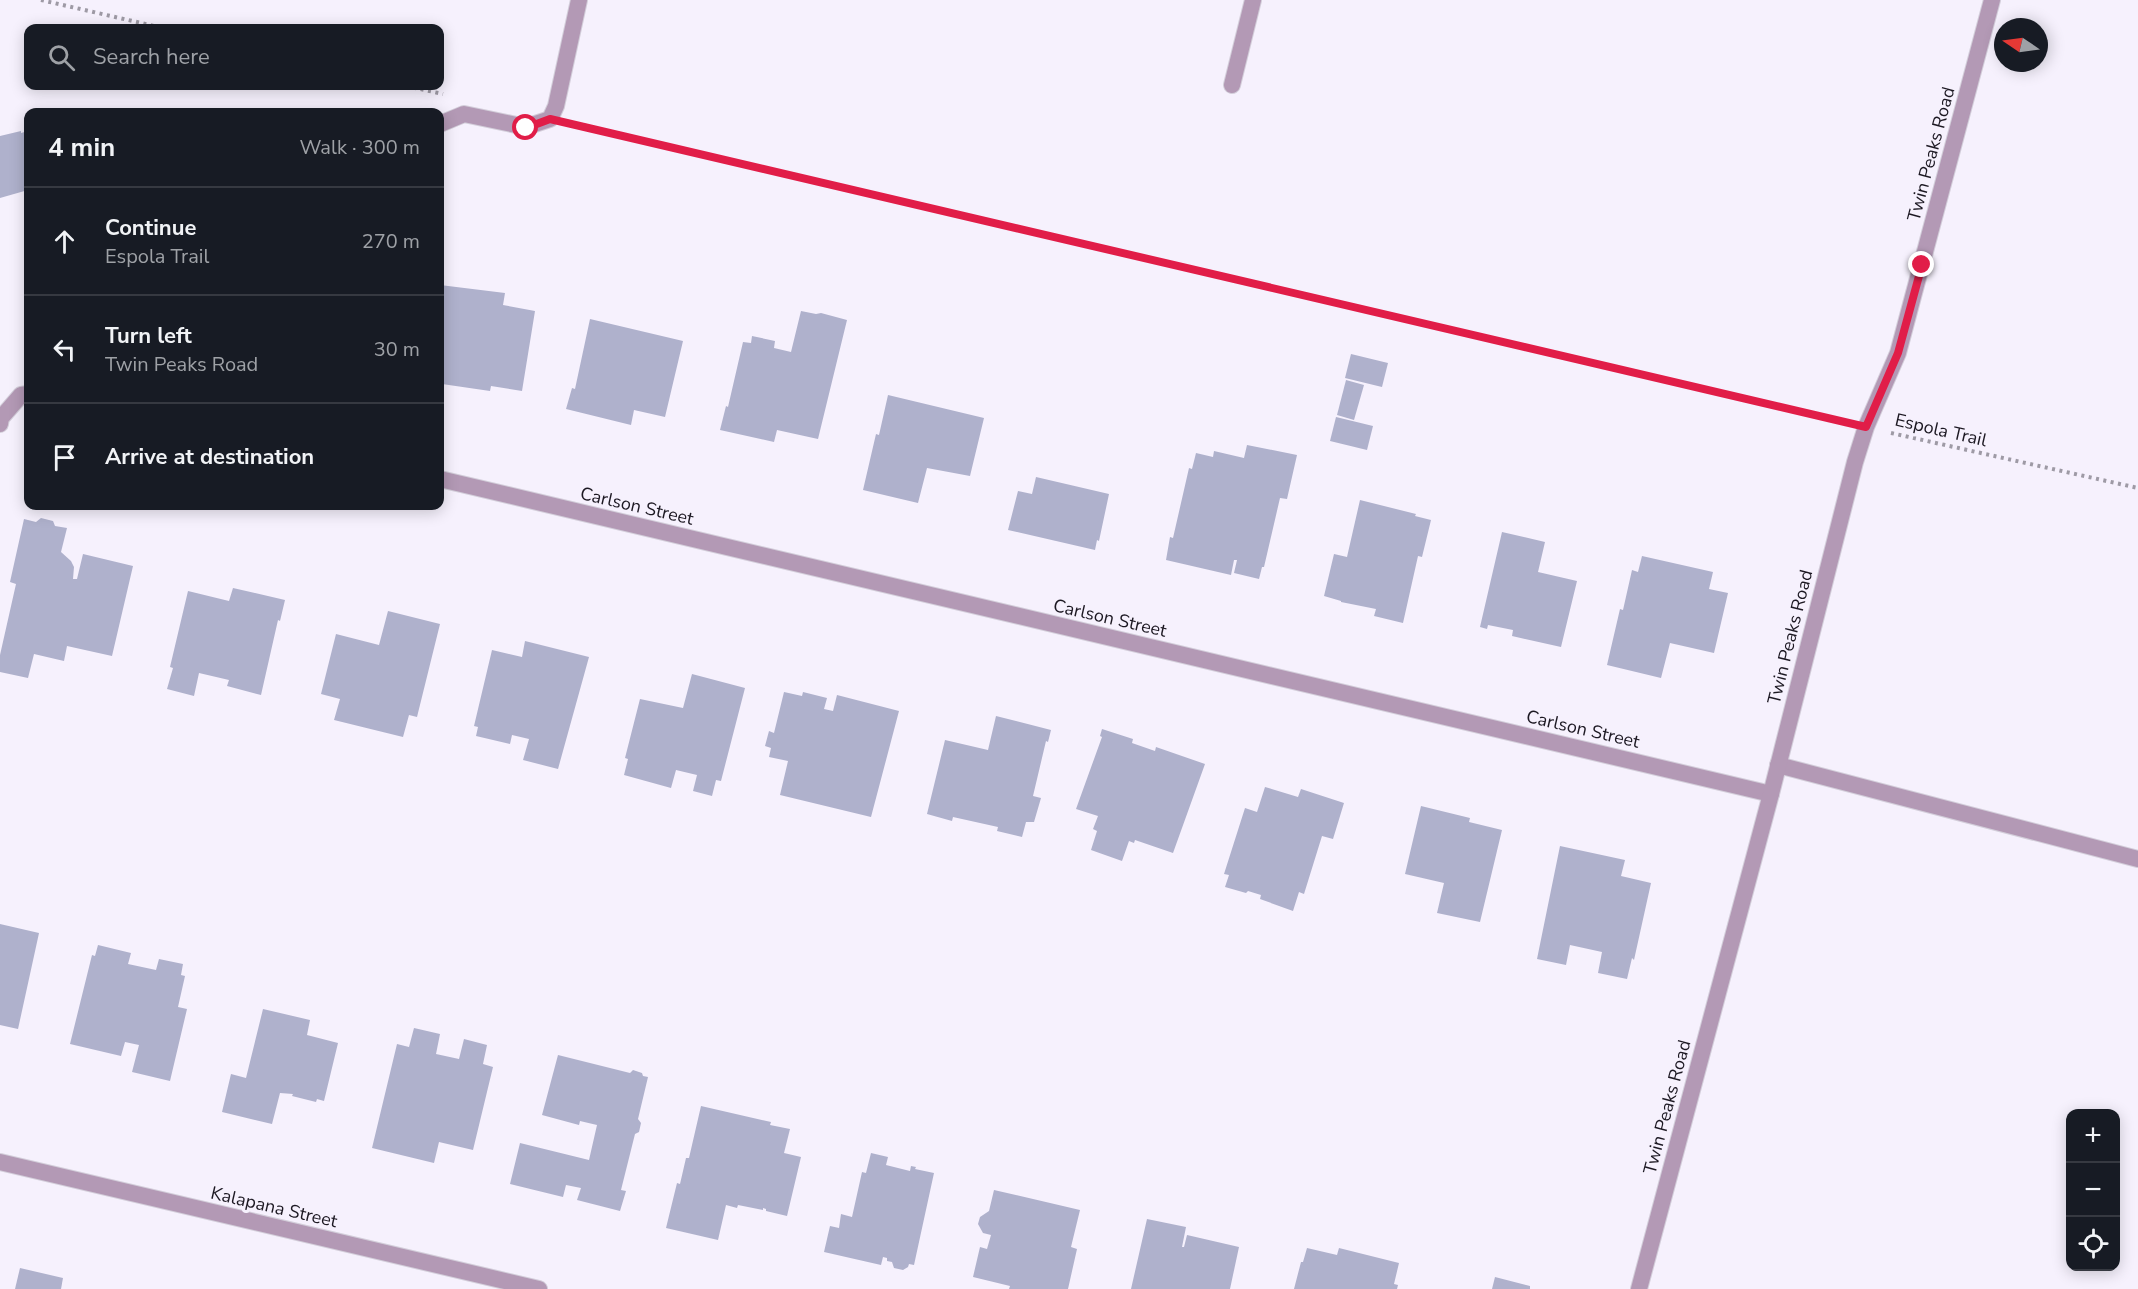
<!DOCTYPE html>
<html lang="en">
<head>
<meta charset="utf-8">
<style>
  body { margin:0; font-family:"Nunito Sans",sans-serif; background:#20242c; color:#f1f3f6 }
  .controls { position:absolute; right:18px; bottom:18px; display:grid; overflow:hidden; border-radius:12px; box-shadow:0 3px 15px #0003 }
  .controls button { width:54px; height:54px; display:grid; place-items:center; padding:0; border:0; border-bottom:2px solid #363941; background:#171b24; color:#f1f3f6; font:30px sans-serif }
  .compass { position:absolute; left:1994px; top:18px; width:54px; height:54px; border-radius:50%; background:#171b24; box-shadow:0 3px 15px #0003; rotate:283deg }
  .stop { position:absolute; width:18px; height:18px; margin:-14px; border:4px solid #e11d48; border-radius:50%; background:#fff }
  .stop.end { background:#e11d48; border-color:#fff; box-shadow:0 2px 6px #0008 }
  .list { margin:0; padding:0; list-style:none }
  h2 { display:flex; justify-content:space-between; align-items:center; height:78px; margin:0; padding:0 24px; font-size:26px }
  h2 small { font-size:20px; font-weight:400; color:#9ea1a6 }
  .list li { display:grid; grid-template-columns:39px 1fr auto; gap:18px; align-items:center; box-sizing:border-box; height:108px; padding:0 24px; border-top:2px solid #363941 }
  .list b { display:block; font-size:22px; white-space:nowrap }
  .list p { margin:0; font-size:20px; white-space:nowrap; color:#9ea1a6 }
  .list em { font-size:20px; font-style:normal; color:#9ea1a6 }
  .icon { flex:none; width:33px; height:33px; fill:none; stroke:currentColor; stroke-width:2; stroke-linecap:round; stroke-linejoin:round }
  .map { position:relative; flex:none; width:2138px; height:1289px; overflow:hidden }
  .search { position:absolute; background:#171b24; box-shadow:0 3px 15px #0003; left:24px; top:24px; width:420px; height:66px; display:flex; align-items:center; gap:15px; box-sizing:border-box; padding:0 21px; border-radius:12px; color:#9ea1a6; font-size:22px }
  .panel { position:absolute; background:#171b24; box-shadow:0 3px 15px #0003; left:24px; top:108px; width:420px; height:402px; border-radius:12px }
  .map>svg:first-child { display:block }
  .building { fill:#afb1cc }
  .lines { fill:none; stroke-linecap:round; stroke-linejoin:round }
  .service-casing { stroke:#d3ceda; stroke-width:18 }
  .minor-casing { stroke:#d3ceda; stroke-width:18 }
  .path { stroke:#9e9aa5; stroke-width:4; stroke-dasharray:3 4.5; stroke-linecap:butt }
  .service { stroke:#b399b5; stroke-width:16 }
  .minor { stroke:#b399b5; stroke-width:16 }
  .route { stroke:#e11d48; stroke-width:8 }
  .labels { text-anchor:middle; stroke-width:6; stroke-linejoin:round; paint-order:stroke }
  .street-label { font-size:18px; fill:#1c1822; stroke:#f6f1fd }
</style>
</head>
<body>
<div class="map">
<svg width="2138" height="1289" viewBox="0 0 2138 1289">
  <rect width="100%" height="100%" fill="#f6f1fd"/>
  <g class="building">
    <path d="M21 131V133L28 131V190L0 198V136Z"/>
    <path d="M440 285 505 293 503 305 535 311 522 391 491 386 490 391 442 384 444 369H440Z"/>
    <path d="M801 311 816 314 821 313 847 320 818 439 777 430 774 442 720 430 726 406 728 407 743 342 751 343 752 336 775 341 774 348 791 352Z"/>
    <path d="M590 319 683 341 665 417 634 410 631 425 566 409 572 388 575 389Z"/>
    <path d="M1351 354 1388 363 1382 387 1345 378Z"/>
    <path d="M1346 380 1364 385 1354 420 1337 415Z"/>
    <path d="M888 395 984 418 970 476 927 468 918 503 863 490 876 434 879 435Z"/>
    <path d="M1336 417 1373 426 1367 450 1330 441Z"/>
    <path d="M1247 445 1297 455 1287 499 1280 498 1264 567H1262L1259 579 1234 573 1237 560H1234L1231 575 1166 560 1170 537 1173 538 1189 468 1192 469 1196 453 1213 457 1214 451 1244 458Z"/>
    <path d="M1036 477 1109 494 1099 541 1097 540 1095 550 1008 530 1018 491 1032 494Z"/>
    <path d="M1360 500 1416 514 1415 516 1431 520 1422 557 1418 556 1403 623 1374 616 1376 609 1341 602V601L1324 596 1334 554 1347 557Z"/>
    <path d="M41 518 53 521 55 526 67 528 61 552 71 561 74 567 73 579H77L83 554 133 566 112 656 67 646 64 661 34 654 28 678 0 672V655L16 584 10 582 24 519 36 522Z"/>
    <path d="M1502 532 1545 542 1538 572 1577 581 1561 647 1512 636 1513 630 1488 625 1487 629 1480 627Z"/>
    <path d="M1642 556 1713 572 1709 589 1728 593 1714 653 1670 643 1661 678 1607 665 1620 609 1623 610 1632 570 1638 572Z"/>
    <path d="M233 588 285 600 280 621 278 620 261 695 227 686 229 680 199 673 194 696 167 689 173 668 170 667 188 591 229 601Z"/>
    <path d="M388 611 440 624 417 717 409 715 403 737 334 720 340 699 321 694 336 634 379 645Z"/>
    <path d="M525 641 589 657 558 769 523 760 529 739 512 735 510 744 476 736 478 727 474 726 492 650 522 657Z"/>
    <path d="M692 674 745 688 721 781 716 780 712 796 693 791 697 775 676 770 671 788 624 775 628 759 625 758 640 699 683 708Z"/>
    <path d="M784 692 802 696 803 692 827 698 824 709 833 711 837 695 899 711 871 817 780 795 788 761 769 757 771 748 765 746 769 731 774 733Z"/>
    <path d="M996 716 1051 730 1048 742 1046 741 1033 796 1041 798 1034 822H1026L1022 837 997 831 998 827 953 817 952 821 927 814 945 740 988 750Z"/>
    <path d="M1102 729 1133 739 1132 743 1155 751 1156 747 1205 764 1173 853 1135 840 1134 843 1129 841 1122 861 1091 850 1097 831 1093 829 1098 816 1076 809 1102 737 1100 736Z"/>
    <path d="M1265 787 1298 797 1301 789 1344 803 1333 839 1322 836 1304 894 1299 892 1293 911 1260 899 1261 895 1248 891 1246 893 1225 887 1229 875 1224 874 1245 808 1257 812Z"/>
    <path d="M1421 806 1470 818 1469 822 1502 830 1480 922 1437 913 1444 883 1405 874Z"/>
    <path d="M1560 846 1625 860 1621 876 1651 883 1634 960 1632 958 1627 979 1598 973 1602 952 1570 945 1566 965 1537 959Z"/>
    <path d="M0 924 39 933 18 1029 0 1025Z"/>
    <path d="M98 945 131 953 128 964 156 970 159 959 183 964 181 975 185 976 178 1007 187 1009 170 1081 132 1072 139 1045 125 1042 121 1056 70 1044 92 955 95 956Z"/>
    <path d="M263 1009 310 1020 307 1035 338 1043 324 1101 317 1099 316 1102 292 1096 293 1094 280 1093 272 1124 222 1112 231 1074 246 1078Z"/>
    <path d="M414 1028 440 1034 436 1054 459 1059 464 1039 487 1045 483 1064 493 1067 473 1150 439 1142 434 1163 372 1148 397 1044 409 1047Z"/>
    <path d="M558 1055 630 1073 633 1070 642 1073 643 1076 648 1077 638 1119 641 1123 639 1132 635 1134 621 1190 626 1191 620 1211 577 1200 581 1188 566 1185 563 1197 510 1184 520 1143 589 1160 597 1125 580 1121 579 1125 542 1115Z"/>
    <path d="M701 1106 771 1122 770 1125 790 1129 784 1153 801 1157 787 1216 766 1211V1209L763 1208V1210L738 1205 737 1208 726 1205 718 1240 666 1228 677 1183 680 1184 686 1158H689Z"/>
    <path d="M871 1153 888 1157 886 1165 910 1171 911 1166 916 1167 915 1169 934 1173 914 1265 909 1264 908 1267 903 1270 894 1268 892 1262 887 1261V1258L883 1257 881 1265 824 1252 830 1226 839 1228 841 1214 852 1217 862 1172 866 1173Z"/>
    <path d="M994 1190 1080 1210 1071 1247 1077 1249 1068 1289H1009L1010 1286 973 1277 980 1247 987 1249 991 1235 983 1233 978 1224 980 1217 989 1211Z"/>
    <path d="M1147 1219 1186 1227 1182 1247H1184L1187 1235 1239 1247 1230 1289H1131Z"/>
    <path d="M1307 1248 1337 1255 1339 1248 1399 1263 1394 1284 1398 1285 1397 1289H1294L1301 1262H1303Z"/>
    <path d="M20 1268 63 1278 61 1289H15Z"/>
    <path d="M1495 1277 1530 1286V1289H1492Z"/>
  </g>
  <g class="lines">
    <g class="service-casing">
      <path id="service" d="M1778 765 2138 859"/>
    </g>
    <g class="minor-casing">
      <g id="minor">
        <path d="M1232 85 1253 0"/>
        <path d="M440 124 464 114 526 127 550 119 556 106 579 0"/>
        <path d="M0 424 1 418 21 395 28 394"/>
        <path d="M440 479 1771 794"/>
        <path d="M0 1162 539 1289"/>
        <path d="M1639 1289 1771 794 1855 462 1866 427 1898 353 1992 0"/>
      </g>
    </g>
    <g class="path">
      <path d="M41 0 163 28"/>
      <path d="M406 86 443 94"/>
      <path d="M576 125 1842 421"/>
      <path d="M1891 433 2138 488"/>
    </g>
    <use href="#service" class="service"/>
    <use href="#minor" class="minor"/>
  </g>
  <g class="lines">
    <path class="route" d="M526 128 550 119 1866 427 1898 353 1922 265"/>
  </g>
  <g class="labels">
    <g class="street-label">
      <text transform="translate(1931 154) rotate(-75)" y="6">Twin Peaks Road</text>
      <text transform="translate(1941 430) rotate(13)" y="6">Espola Trail</text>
      <text transform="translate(637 506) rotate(13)" y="6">Carlson Street</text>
      <text transform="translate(1110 618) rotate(13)" y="6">Carlson Street</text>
      <text transform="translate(1790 637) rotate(-76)" y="6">Twin Peaks Road</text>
      <text transform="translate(1583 729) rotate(13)" y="6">Carlson Street</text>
      <text transform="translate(1667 1107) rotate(-75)" y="6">Twin Peaks Road</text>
      <text transform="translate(274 1207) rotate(13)" y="6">Kalapana Street</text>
    </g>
  </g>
</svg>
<div class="controls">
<button>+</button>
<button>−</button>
<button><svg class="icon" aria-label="locate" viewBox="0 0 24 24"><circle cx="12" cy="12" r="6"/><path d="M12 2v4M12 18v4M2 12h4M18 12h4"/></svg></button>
</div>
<svg class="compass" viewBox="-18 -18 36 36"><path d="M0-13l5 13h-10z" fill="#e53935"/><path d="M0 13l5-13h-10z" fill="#9ea1a6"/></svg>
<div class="stop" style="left:526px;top:128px"></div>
<div class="stop end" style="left:1922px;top:265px"></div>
<div class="search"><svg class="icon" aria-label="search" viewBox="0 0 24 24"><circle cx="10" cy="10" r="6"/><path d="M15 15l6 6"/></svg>Search here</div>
<section class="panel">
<h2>4 min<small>Walk · 300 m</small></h2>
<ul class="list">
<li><svg class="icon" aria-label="ahead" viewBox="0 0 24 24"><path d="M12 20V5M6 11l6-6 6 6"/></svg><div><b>Continue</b><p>Espola Trail</p></div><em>270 m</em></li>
<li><svg class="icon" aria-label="left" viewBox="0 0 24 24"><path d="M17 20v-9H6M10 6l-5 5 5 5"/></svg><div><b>Turn left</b><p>Twin Peaks Road</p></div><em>30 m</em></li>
<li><svg class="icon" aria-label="arrive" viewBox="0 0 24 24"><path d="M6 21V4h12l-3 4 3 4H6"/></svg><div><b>Arrive at destination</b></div></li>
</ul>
</section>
</div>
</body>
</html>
